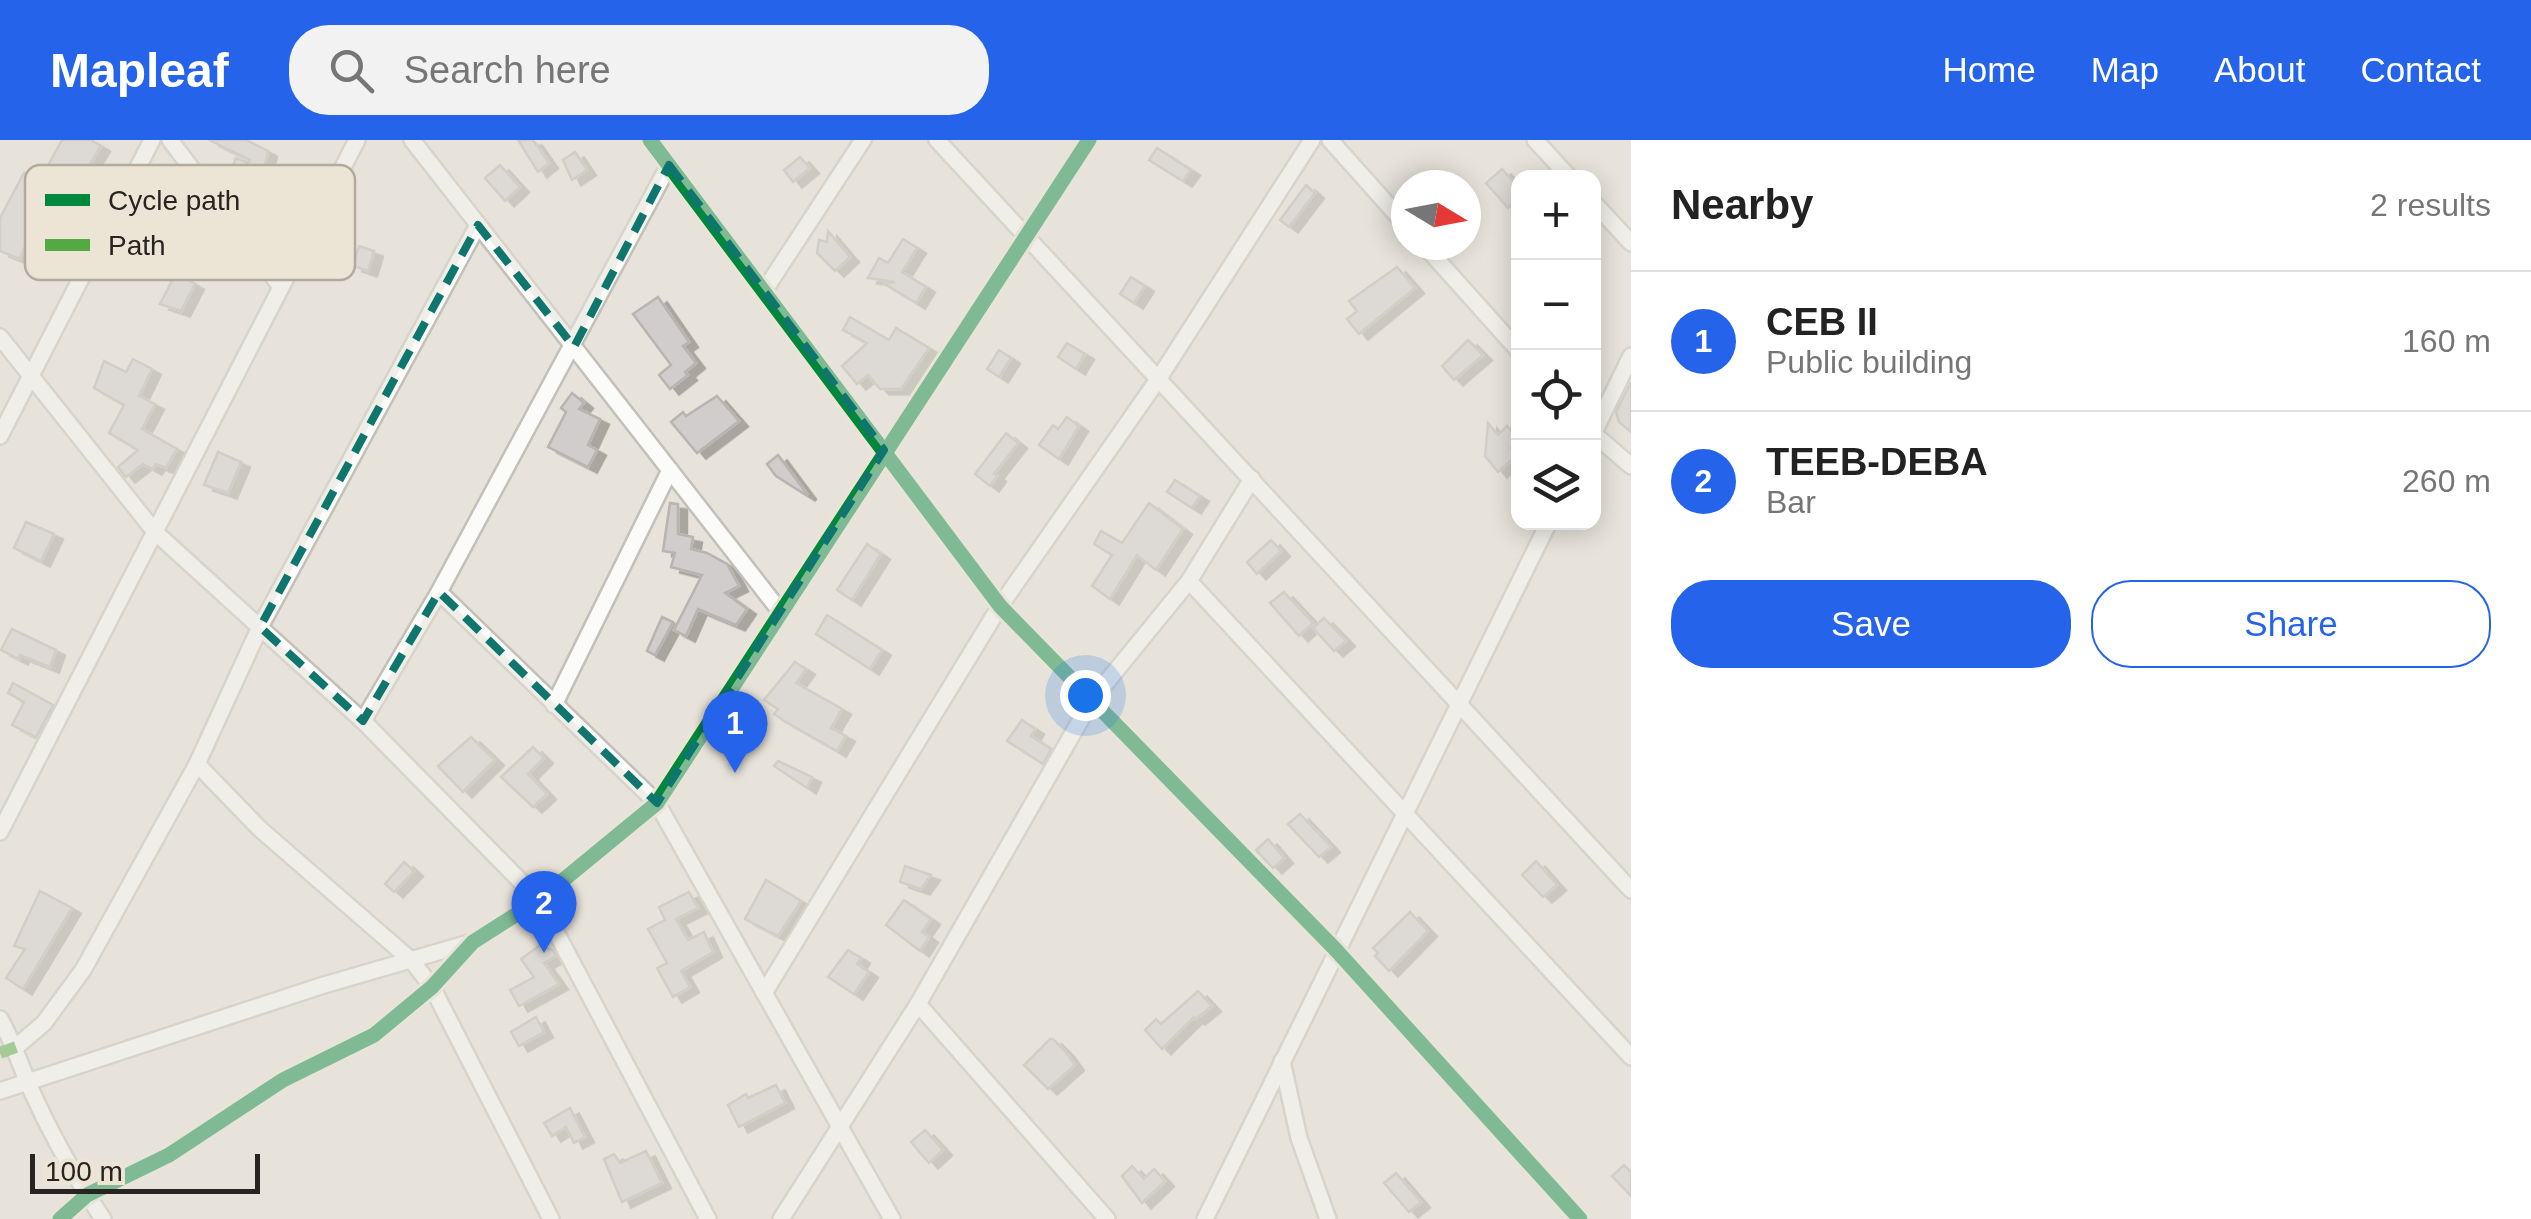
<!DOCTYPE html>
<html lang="en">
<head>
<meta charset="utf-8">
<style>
  body { margin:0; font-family:Helvetica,sans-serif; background:#f2f2f2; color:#222 }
  .controls { position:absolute; right:30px; top:30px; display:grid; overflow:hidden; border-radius:20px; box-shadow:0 5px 25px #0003 }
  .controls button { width:90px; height:90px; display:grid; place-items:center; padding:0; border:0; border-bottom:2px solid #e0e0e0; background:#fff; color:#222; font:50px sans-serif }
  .compass { position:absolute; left:1391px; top:30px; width:90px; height:90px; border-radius:50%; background:#fff; box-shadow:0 5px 25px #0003; rotate:100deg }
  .scale { position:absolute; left:30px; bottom:25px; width:230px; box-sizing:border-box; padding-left:10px; border:5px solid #282520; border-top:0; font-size:28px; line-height:35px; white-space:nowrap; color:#282520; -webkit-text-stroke:8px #ece5d5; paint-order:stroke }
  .you { position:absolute; left:1085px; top:555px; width:35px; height:35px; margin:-25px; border:8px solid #fff; border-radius:50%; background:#1a73e8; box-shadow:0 0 0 15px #1a73e833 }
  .badge { display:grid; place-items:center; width:65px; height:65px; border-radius:50%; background:#2563eb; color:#fff; font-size:32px; font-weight:700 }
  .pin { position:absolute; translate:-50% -82px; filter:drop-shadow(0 2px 5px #0008) }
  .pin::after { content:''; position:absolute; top:52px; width:35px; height:30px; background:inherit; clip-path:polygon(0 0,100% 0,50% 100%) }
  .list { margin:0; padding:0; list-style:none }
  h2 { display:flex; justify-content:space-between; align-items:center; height:130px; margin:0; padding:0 40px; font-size:42px }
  h2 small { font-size:32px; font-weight:400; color:#767676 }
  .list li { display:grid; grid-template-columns:65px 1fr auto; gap:30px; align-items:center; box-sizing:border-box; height:140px; padding:0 40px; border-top:2px solid #e0e0e0 }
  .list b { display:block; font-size:38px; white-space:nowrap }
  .list p { margin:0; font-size:32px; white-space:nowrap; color:#767676 }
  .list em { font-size:32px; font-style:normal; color:#767676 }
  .actions { display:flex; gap:20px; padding:30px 40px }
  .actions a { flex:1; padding:22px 0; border:2px solid #2563eb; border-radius:40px; text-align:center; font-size:35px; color:#2563eb }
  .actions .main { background:#2563eb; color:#fff }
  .icon { flex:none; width:55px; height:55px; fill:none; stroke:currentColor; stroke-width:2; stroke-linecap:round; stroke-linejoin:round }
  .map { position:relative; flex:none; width:1631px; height:1079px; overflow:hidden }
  header { display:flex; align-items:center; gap:60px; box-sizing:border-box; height:140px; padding:0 50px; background:#2563eb; color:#fff }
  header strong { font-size:48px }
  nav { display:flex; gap:55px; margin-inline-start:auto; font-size:35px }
  .search { width:700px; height:90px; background:#f2f2f2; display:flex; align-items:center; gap:25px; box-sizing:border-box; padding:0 35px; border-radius:40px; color:#767676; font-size:38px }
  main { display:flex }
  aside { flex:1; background:#fff }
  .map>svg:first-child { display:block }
  .building { fill:#d0cdcc; stroke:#b7b4b2; stroke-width:2.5; filter:url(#shadow) }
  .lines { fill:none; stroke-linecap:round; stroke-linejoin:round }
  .street-casing { stroke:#c3c0b9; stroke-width:20 }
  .street { stroke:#fbfbf9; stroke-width:15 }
  .quiet { stroke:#53aa43; stroke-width:12; stroke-dasharray:25 12; stroke-linecap:butt }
  .cycleway-casing { stroke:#ece5d5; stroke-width:21 }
  .cycleway { stroke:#00873e; stroke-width:15 }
  .marked { fill:none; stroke:#0f766e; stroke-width:8; stroke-dasharray:20 12; stroke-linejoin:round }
  .key { fill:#ece5d5; stroke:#b1ab9f; stroke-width:2.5 }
  .key-label { font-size:28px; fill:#282520 }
</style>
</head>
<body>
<header>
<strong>Mapleaf</strong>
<div class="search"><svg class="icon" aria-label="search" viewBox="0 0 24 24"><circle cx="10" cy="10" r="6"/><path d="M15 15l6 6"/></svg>Search here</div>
<nav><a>Home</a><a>Map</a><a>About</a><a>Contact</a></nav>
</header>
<main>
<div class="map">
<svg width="1631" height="1079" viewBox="0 0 1631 1079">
  <defs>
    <filter id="shadow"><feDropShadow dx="9" dy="5.5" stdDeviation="0" flood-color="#0004"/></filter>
  </defs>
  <rect width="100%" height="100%" fill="#e7e3da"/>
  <g class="building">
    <path d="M62 0H91L101 6 79 43 59 33 53 44 41 38Z"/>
    <path d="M209 0H246L268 11 264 30 304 47 299 58 232 28 236 18 249 23 250 20Z"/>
    <path d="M518 0H533L549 23 538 32Z"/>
    <path d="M1157 8 1191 30 1183 41 1149 20Z"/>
    <path d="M575 12 587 30 572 40 563 20Z"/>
    <path d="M800 17 810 28 793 42 784 30Z"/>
    <path d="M500 25 520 47 505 61 485 38Z"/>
    <path d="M1502 29 1518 47V58L1508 68 1486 43Z"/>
    <path d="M24 33 48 44 31 78 29 87 32 88 20 119 0 111V78Z"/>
    <path d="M1306 45 1315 53 1289 87 1280 80Z"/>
    <path d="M828 91 850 117 835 131 817 113 819 100 827 102Z"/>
    <path d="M903 99 917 108 902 132 926 147 916 163 885 144 895 142 868 138 879 118 888 123Z"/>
    <path d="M359 106 374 111 368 131 353 126Z"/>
    <path d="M1397 127 1415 148 1359 194 1347 179 1357 171 1349 161Z"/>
    <path d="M176 133 195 144 181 171 160 164Z"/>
    <path d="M1131 137 1145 146 1134 163 1120 154Z"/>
    <path d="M658 157 689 202 683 206 696 223 685 232 688 235 670 249 659 235 671 225 633 174Z"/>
    <path d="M850 177 889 200 896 188 929 208 901 249H880L868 235 857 244 842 226 867 203 843 190Z"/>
    <path d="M1468 200 1483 215 1454 240 1442 226Z"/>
    <path d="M1067 203 1085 214 1076 229 1058 217Z"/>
    <path d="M999 210 1011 218 999 237 987 229Z"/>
    <path d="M133 219 152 229 139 256 155 264 142 289 177 309 166 328 156 324 153 329 143 324 126 337 118 327 138 310 109 293 124 265 94 248 104 221 126 232Z"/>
    <path d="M1631 242V292L1619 282 1616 272Z"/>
    <path d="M572 253 584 263 579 269 600 279 588 305 597 310 588 327 548 307 566 272 561 268Z"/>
    <path d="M717 256 739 281 697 313 671 282 683 272 686 276Z"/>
    <path d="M1067 277 1079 286 1059 319 1039 305 1053 285 1058 289Z"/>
    <path d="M1488 283 1498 295 1507 286 1518 298 1511 308 1517 315 1498 332 1485 316Z"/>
    <path d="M1006 293 1018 303 994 334 997 336 990 346 975 334Z"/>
    <path d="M218 312 241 322 228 353 204 345Z"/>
    <path d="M778 315 807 354 806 355 776 336 767 324Z"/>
    <path d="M1175 340 1200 356 1192 368 1167 352Z"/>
    <path d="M670 363 678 364V394L693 397 691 409 707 413 727 424 739 446 725 453 747 469 736 485 698 469 686 496 674 490 702 435 671 427 675 413 663 411Z"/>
    <path d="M1149 363 1183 389 1156 430 1137 415 1110 459 1092 446 1112 415 1094 404 1101 391 1122 403Z"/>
    <path d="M26 382 54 394 41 421 14 408Z"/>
    <path d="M1271 400 1281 411 1257 434 1247 422Z"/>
    <path d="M867 404 881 414 852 460 837 450Z"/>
    <path d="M1284 452 1313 483 1299 496 1270 463Z"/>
    <path d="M827 475 882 510 870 529 816 494Z"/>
    <path d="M662 477 673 482 655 515 647 511Z"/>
    <path d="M1324 478 1346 501 1334 511 1313 488Z"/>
    <path d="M12 489 56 510 50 527 20 515 19 519 1 510Z"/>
    <path d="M795 522 806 529 796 543 842 569 831 588 846 596 837 611 786 582 774 574 778 569 764 560Z"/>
    <path d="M13 543 53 565 36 597 12 585 24 562 8 553Z"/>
    <path d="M1022 580 1035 589 1031 596 1051 609 1043 624 1007 601Z"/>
    <path d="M471 597 495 620 463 652 438 626Z"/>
    <path d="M533 607 544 618 528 634 547 654 533 667 501 637Z"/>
    <path d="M778 621 812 637 807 648 774 626Z"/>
    <path d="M1300 674 1331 707 1319 717 1288 684Z"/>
    <path d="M1268 699 1284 718 1273 728 1256 710Z"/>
    <path d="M1536 721 1557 745 1543 757 1522 735Z"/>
    <path d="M404 722 414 731 394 752 385 744Z"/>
    <path d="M905 726 931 735 921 749 900 742Z"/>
    <path d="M766 740 801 761 778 796 745 779Z"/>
    <path d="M40 751 72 768 23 849 6 838 25 809 14 806Z"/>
    <path d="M689 752 698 768 676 779 688 800 704 792 713 812 681 831 690 847 673 857 657 828 667 823 648 789 665 780 659 767Z"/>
    <path d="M904 760 931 779 922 792 929 797 920 811 886 785Z"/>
    <path d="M1410 772 1428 791 1389 831 1375 816 1378 813 1373 808Z"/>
    <path d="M539 806 553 810 556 816 544 823 559 844 519 866 510 850 534 837 521 819Z"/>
    <path d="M848 810 861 818 857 824 869 832 854 854 828 837Z"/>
    <path d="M1198 851 1212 866 1196 879 1194 877 1162 909 1145 890 1156 879 1161 884Z"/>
    <path d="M536 877 544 892 519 906 511 892Z"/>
    <path d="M1050 899H1053L1065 911 1075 925 1048 949 1024 925Z"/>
    <path d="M776 945 785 963 739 987 728 965 746 954 748 958Z"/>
    <path d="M570 968 585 997 574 1003 566 987 552 996 544 983Z"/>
    <path d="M925 990 943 1010 929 1023 911 1002Z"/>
    <path d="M646 1011 662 1043 622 1062 604 1019 614 1014 620 1023Z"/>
    <path d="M1624 1025 1631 1032V1056L1612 1036Z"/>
    <path d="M1132 1026 1144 1039 1154 1029 1165 1041 1142 1063 1122 1036Z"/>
    <path d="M1396 1033 1421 1062 1409 1072 1384 1043Z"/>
  </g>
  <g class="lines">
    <g class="street-casing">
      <g id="street">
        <path d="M170 0 281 147"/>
        <path d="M412 0 780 471"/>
        <path d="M650 0 1000 466 1336 810 1580 1079"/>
        <path d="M937 0 1631 750"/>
        <path d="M1330 0 1406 85"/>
        <path d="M1535 0 1570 38"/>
        <path d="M1594 63 1631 103"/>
        <path d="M1424 105 1518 210"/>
        <path d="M764 151 863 0"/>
        <path d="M0 197 155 392 363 581 539 760 708 1079"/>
        <path d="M1594 292 1631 216"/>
        <path d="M1594 294 1631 326"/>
        <path d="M0 296 152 0"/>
        <path d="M1189 441 1631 917"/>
        <path d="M439 452 657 663 892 1079"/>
        <path d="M554 565 670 330"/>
        <path d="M363 581 439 452 669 25"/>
        <path d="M197 624 260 689 412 821 432 847 551 1079"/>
        <path d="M0 692 357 0"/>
        <path d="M764 853 1000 466 1159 238 1312 0"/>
        <path d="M918 864 1107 1079"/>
        <path d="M0 879C12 900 19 921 28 943 48 989 75 1037 103 1079"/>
        <path d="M16 907 44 883 83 830 197 624 260 487 478 85"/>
        <path d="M1282 921 1299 998 1328 1079"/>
        <path d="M0 951 324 845 469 803"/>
        <path d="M60 1079 87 1055 169 1015 283 940 374 895 432 847 473 802 539 760 657 663 1089 0"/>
        <path d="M781 1079 918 864 1092 560 1189 441 1252 339"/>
        <path d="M1205 1079 1549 382"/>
      </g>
    </g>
    <use href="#street" class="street"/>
    <path class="quiet" d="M0 913 16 907"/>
    <g class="cycleway-casing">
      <g id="cycleway">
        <path d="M650 0 1000 466 1336 810 1580 1079"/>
        <path d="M60 1079 87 1055 169 1015 283 940 374 895 432 847 473 802 539 760 657 663 1089 0"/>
      </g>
    </g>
    <use href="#cycleway" class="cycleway"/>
  </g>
  <path d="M0 0H1631V1079H0ZM669 25 884 310 657 663 439 452 363 581 260 487 478 85 574 207Z" fill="#e7e3da" fill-opacity=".55" fill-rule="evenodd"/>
  <path class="marked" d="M669 25 884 310 657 663 439 452 363 581 260 487 478 85 574 207Z"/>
  <rect x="25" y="25" width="330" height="115" rx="15" class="key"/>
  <rect x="45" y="54" width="45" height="12" fill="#00873e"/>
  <rect x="45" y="99" width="45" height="12" fill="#53aa43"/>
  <g class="key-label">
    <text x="108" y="70">Cycle path</text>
    <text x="108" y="115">Path</text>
  </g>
</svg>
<div class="controls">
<button>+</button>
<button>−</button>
<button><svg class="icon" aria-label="locate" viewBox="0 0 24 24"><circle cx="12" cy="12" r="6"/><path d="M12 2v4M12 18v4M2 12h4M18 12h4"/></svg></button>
<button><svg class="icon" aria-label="layers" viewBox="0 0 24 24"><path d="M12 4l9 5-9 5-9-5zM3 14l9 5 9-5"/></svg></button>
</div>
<svg class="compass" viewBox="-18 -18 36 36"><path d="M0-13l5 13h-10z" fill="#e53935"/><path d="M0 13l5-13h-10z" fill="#767676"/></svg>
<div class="scale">100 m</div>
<div class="you"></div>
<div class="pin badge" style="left:735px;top:633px">1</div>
<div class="pin badge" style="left:544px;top:813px">2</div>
</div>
<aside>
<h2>Nearby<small>2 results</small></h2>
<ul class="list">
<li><span class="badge">1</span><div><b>CEB II</b><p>Public building</p></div><em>160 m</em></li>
<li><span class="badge">2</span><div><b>TEEB-DEBA</b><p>Bar</p></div><em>260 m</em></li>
</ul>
<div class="actions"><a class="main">Save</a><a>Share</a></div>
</aside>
</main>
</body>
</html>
